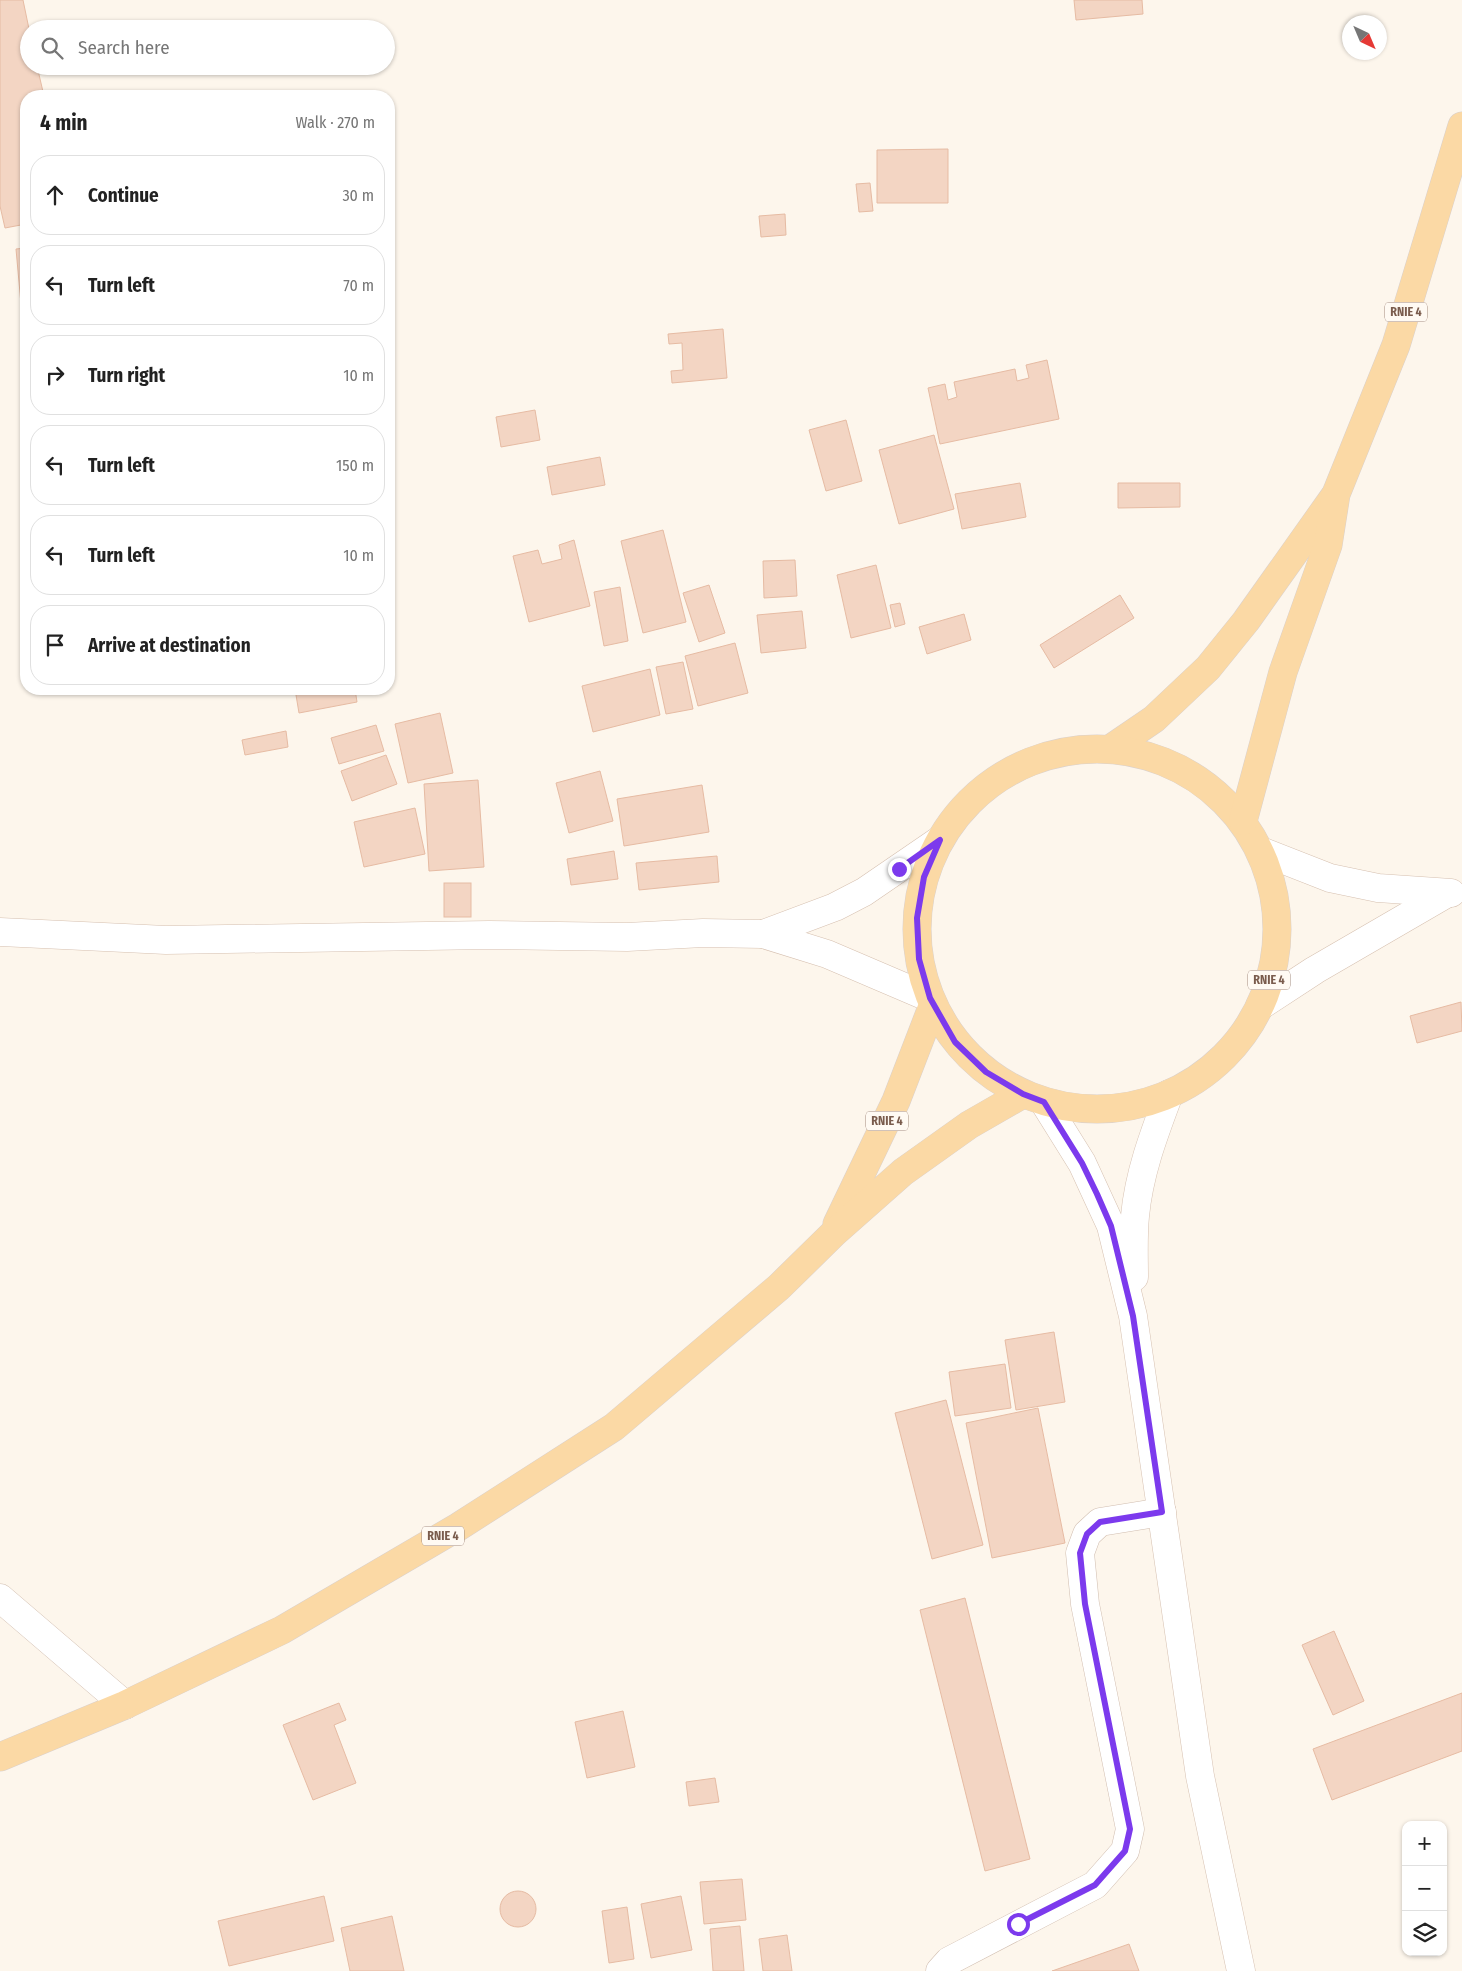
<!DOCTYPE html>
<html lang="en">
<head>
<meta charset="utf-8">
<style>
  body { margin:0; font-family:"Fira Sans Condensed",sans-serif; background:#f2f2f2; color:#222 }
  .controls { position:absolute; right:15px; bottom:15px; display:grid; overflow:hidden; border-radius:10px; box-shadow:0 1px 4px #0004 }
  .controls button { width:45px; height:45px; display:grid; place-items:center; padding:0; border:0; border-bottom:1px solid #e0e0e0; background:#fff; color:#222; font:25px sans-serif }
  .compass { position:absolute; left:1342px; top:15px; width:45px; height:45px; border-radius:50%; background:#fff; box-shadow:0 1px 4px #0004; rotate:136deg }
  .stop { position:absolute; width:15px; height:15px; margin:-11px; border:4px solid #7c3aed; border-radius:50%; background:#fff }
  .stop.end { background:#7c3aed; border-color:#fff; box-shadow:0 1px 5px #0008 }
  .list { margin:0; padding:0; list-style:none }
  h2 { display:flex; justify-content:space-between; align-items:center; height:65px; margin:0; padding:0 20px; font-size:21px }
  h2 small { font-size:16px; font-weight:400; color:#767676 }
  .list li { display:grid; grid-template-columns:32px 1fr auto; gap:15px; align-items:center; box-sizing:border-box; height:80px; margin:0 10px 10px; padding:0 10px; border:1px solid #e0e0e0; border-radius:20px }
  .list b { display:block; font-size:19px; white-space:nowrap }
  .list em { font-size:16px; font-style:normal; color:#767676 }
  .icon { flex:none; width:28px; height:28px; fill:none; stroke:currentColor; stroke-width:2; stroke-linecap:round; stroke-linejoin:round }
  .map { position:relative; flex:none; width:1462px; height:1971px; overflow:hidden }
  .search { position:absolute; background:#fff; box-shadow:0 1px 4px #0004; left:20px; top:20px; width:375px; height:55px; display:flex; align-items:center; gap:12px; box-sizing:border-box; padding:0 18px; border-radius:28px; color:#767676; font-size:19px }
  .panel { position:absolute; background:#fff; box-shadow:0 1px 4px #0004; left:20px; top:90px; width:375px; height:605px; border-radius:20px }
  .map>svg:first-child { display:block }
  .building { fill:#f3d5c3; stroke:#e6bba3 }
  .lines { fill:none; stroke-linecap:round; stroke-linejoin:round }
  .street-casing { stroke:#d1beb0; stroke-width:29 }
  .secondary-casing { stroke:#d6c0b0; stroke-width:29 }
  .primary-casing { stroke:#dad1cd; stroke-width:29 }
  .street { stroke:#fff; stroke-width:28 }
  .secondary { stroke:#fff; stroke-width:28 }
  .primary { stroke:#fbd9a5; stroke-width:28 }
  .route { stroke:#7c3aed; stroke-width:6 }
  .labels { text-anchor:middle; stroke-width:5; stroke-linejoin:round; paint-order:stroke }
  .shield { fill:#fffaf3; stroke:#a28b7f; stroke-width:1 }
  .shield-label { font-size:12px; font-weight:bold; fill:#7a5c4d }
</style>
</head>
<body>
<div class="map">
<svg width="1462" height="1971" viewBox="0 0 1462 1971">
  <rect width="100%" height="100%" fill="#fdf6ec"/>
  <g class="building">
    <path d="M0 0H23L29 29V66H37L44 96H26V224L5 228 0 206Z"/>
    <path d="M1074 0H1142L1143 14 1076 20Z"/>
    <path d="M948 149V203H877V150Z"/>
    <path d="M870 183 873 211 859 212 856 184Z"/>
    <path d="M785 214 786 235 761 237 759 216Z"/>
    <path d="M26 248V315H22L16 249Z"/>
    <path d="M723 329 727 378 672 383 671 371 683 370 682 343 669 344 668 334Z"/>
    <path d="M1047 360 1059 419 940 444 928 388 945 384 948 400 957 397 954 382 1015 369 1017 381 1029 378 1026 365Z"/>
    <path d="M535 410 540 440 501 447 496 417Z"/>
    <path d="M846 420 862 481 826 491 809 430Z"/>
    <path d="M934 435 954 509 899 524 879 450Z"/>
    <path d="M600 457 605 485 552 495 547 467Z"/>
    <path d="M1020 483 1026 517 962 529 955 494Z"/>
    <path d="M1118 483H1180V507L1118 508Z"/>
    <path d="M663 530 686 622 643 633 621 541Z"/>
    <path d="M574 540 590 606 529 622 513 556 538 550 542 564 562 559 559 545Z"/>
    <path d="M795 560 797 596 764 598 763 561Z"/>
    <path d="M876 565 891 628 851 638 837 575Z"/>
    <path d="M709 585 725 633 699 642 683 593Z"/>
    <path d="M620 587 628 641 604 646 594 592Z"/>
    <path d="M1120 595 1134 618 1054 668 1040 645Z"/>
    <path d="M900 603 905 624 895 627 890 605Z"/>
    <path d="M802 611 806 648 761 653 757 615Z"/>
    <path d="M964 614 971 640 927 654 919 627Z"/>
    <path d="M735 643 748 693 698 706 685 656Z"/>
    <path d="M683 662 693 709 666 714 656 667Z"/>
    <path d="M650 669 660 715 593 732 582 686Z"/>
    <path d="M295 689H355L357 702 299 713Z"/>
    <path d="M440 713 453 773 408 783 395 724Z"/>
    <path d="M376 725 384 751 339 764 331 738Z"/>
    <path d="M286 731 288 747 245 755 242 740Z"/>
    <path d="M386 755 397 784 352 801 341 771Z"/>
    <path d="M600 771 613 821 569 833 556 783Z"/>
    <path d="M478 780 484 867 429 871 424 784Z"/>
    <path d="M702 785 709 832 624 846 617 799Z"/>
    <path d="M415 808 425 854 364 867 354 822Z"/>
    <path d="M614 851 618 879 571 885 567 859Z"/>
    <path d="M717 856 719 882 639 890 636 863Z"/>
    <rect x="444" y="883" width="27" height="34"/>
    <path d="M1461 1002 1462 1031 1417 1043 1410 1016Z"/>
    <path d="M1054 1332 1065 1402 1016 1410 1005 1340Z"/>
    <path d="M1005 1364 1011 1408 955 1416 949 1372Z"/>
    <path d="M946 1400 983 1545 932 1559 895 1413Z"/>
    <path d="M1038 1408 1065 1543 992 1558 966 1423Z"/>
    <path d="M965 1598 1030 1859 985 1871 920 1610Z"/>
    <path d="M1334 1631 1364 1701 1333 1715 1302 1645Z"/>
    <path d="M1462 1693V1751L1332 1800 1313 1749Z"/>
    <path d="M339 1703 346 1720 334 1725 356 1783 313 1800 283 1725Z"/>
    <path d="M623 1711 635 1767 587 1778 575 1722Z"/>
    <path d="M715 1778 719 1802 689 1806 686 1782Z"/>
    <path d="M742 1879 746 1920 704 1924 700 1882Z"/>
    <circle cx="518" cy="1909" r="18"/>
    <path d="M324 1896 334 1941 229 1966 218 1921Z"/>
    <path d="M681 1896 692 1950 651 1958 641 1904Z"/>
    <path d="M627 1907 634 1959 609 1963 602 1911Z"/>
    <path d="M392 1916 404 1971H350L341 1928Z"/>
    <path d="M740 1926 744 1971H713L710 1929Z"/>
    <path d="M787 1935 792 1971H763L759 1939Z"/>
    <path d="M1129 1944 1139 1971H1052Z"/>
  </g>
  <g class="lines">
    <g class="street-casing">
      <g id="street">
        <path d="M0 1598 125 1705"/>
        <path d="M940 1971 949 1961 1095 1885 1125 1851 1130 1829 1085 1604 1080 1553 1087 1534 1100 1522 1162 1512"/>
      </g>
    </g>
    <g class="secondary-casing">
      <g id="secondary">
        <path d="M1261 851 1330 878 1378 888 1451 893"/>
        <path d="M0 932 166 940 489 935 627 937 703 933 763 934 827 954 930 998"/>
        <path d="M763 934 835 907 864 892 940 840"/>
        <path d="M1260 1006 1315 970 1446 894"/>
        <path d="M1044 1102 1082 1163 1111 1226 1133 1316 1200 1776 1241 1971"/>
        <path d="M1134 1277C1134 1257 1133 1236 1135 1216 1139 1173 1154 1134 1169 1094"/>
      </g>
    </g>
    <g class="primary-casing">
      <g id="primary">
        <path d="M1110 749 1154 719 1208 668 1246 621 1334 497"/>
        <circle cx="1097" cy="929" r="180"/>
        <path d="M1243 821 1283 672 1328 545 1336 494 1396 345 1462 126"/>
        <path d="M837 1224 896 1101 933 1005"/>
        <path d="M0 1757 125 1705 282 1630 458 1527 614 1427 779 1287 834 1233 903 1172 969 1125 1023 1094"/>
      </g>
    </g>
    <use href="#street" class="street"/>
    <use href="#secondary" class="secondary"/>
    <use href="#primary" class="primary"/>
  </g>
  <g class="lines">
    <path class="route" d="M899 869 940 840 924 877 917 918 919 959 930 998 955 1042 986 1072 1023 1094 1044 1102 1082 1163 1097 1194 1111 1226 1133 1316 1162 1512 1100 1522 1087 1534 1080 1553 1085 1604 1130 1829 1125 1851 1095 1885 1018 1924"/>
  </g>
  <g class="labels">
    <g class="shield">
      <rect x="1385" y="302.5" width="42" height="19" rx="4"/>
      <rect x="1248" y="970.5" width="42" height="19" rx="4"/>
      <rect x="866" y="1111.5" width="42" height="19" rx="4"/>
      <rect x="422" y="1526.5" width="42" height="19" rx="4"/>
    </g>
    <g class="shield-label">
      <text x="1406" y="316">RNIE 4</text>
      <text x="1269" y="984">RNIE 4</text>
      <text x="887" y="1125">RNIE 4</text>
      <text x="443" y="1540">RNIE 4</text>
    </g>
  </g>
</svg>
<div class="controls">
<button>+</button>
<button>−</button>
<button><svg class="icon" aria-label="layers" viewBox="0 0 24 24"><path d="M12 4l9 5-9 5-9-5zM3 14l9 5 9-5"/></svg></button>
</div>
<svg class="compass" viewBox="-18 -18 36 36"><path d="M0-13l5 13h-10z" fill="#e53935"/><path d="M0 13l5-13h-10z" fill="#767676"/></svg>
<div class="stop" style="left:1018px;top:1924px"></div>
<div class="stop end" style="left:899px;top:869px"></div>
<div class="search"><svg class="icon" aria-label="search" viewBox="0 0 24 24"><circle cx="10" cy="10" r="6"/><path d="M15 15l6 6"/></svg>Search here</div>
<section class="panel">
<h2>4 min<small>Walk · 270 m</small></h2>
<ul class="list">
<li><svg class="icon" aria-label="ahead" viewBox="0 0 24 24"><path d="M12 20V5M6 11l6-6 6 6"/></svg><div><b>Continue</b></div><em>30 m</em></li>
<li><svg class="icon" aria-label="left" viewBox="0 0 24 24"><path d="M17 20v-9H6M10 6l-5 5 5 5"/></svg><div><b>Turn left</b></div><em>70 m</em></li>
<li><svg class="icon" aria-label="right" viewBox="0 0 24 24"><path d="M7 20v-9h11M14 6l5 5-5 5"/></svg><div><b>Turn right</b></div><em>10 m</em></li>
<li><svg class="icon" aria-label="left" viewBox="0 0 24 24"><path d="M17 20v-9H6M10 6l-5 5 5 5"/></svg><div><b>Turn left</b></div><em>150 m</em></li>
<li><svg class="icon" aria-label="left" viewBox="0 0 24 24"><path d="M17 20v-9H6M10 6l-5 5 5 5"/></svg><div><b>Turn left</b></div><em>10 m</em></li>
<li><svg class="icon" aria-label="arrive" viewBox="0 0 24 24"><path d="M6 21V4h12l-3 4 3 4H6"/></svg><div><b>Arrive at destination</b></div></li>
</ul>
</section>
</div>
</body>
</html>
